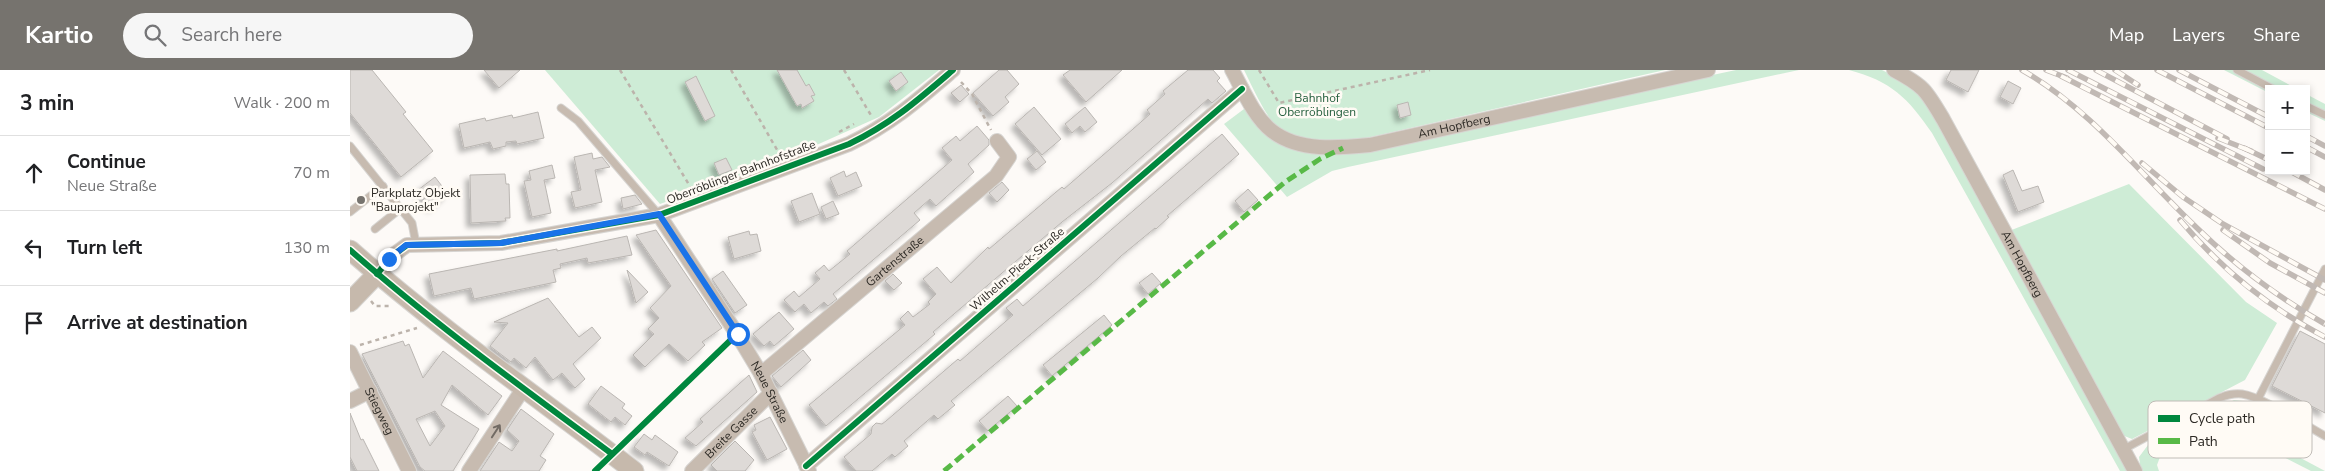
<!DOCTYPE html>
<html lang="en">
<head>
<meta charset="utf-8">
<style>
  body { margin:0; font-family:"Nunito Sans",sans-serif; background:#f6f6f6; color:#202124 }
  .controls { position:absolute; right:15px; top:15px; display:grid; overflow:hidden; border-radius:0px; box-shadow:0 2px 8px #0003 }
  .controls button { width:45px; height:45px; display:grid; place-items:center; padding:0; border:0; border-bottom:1px solid #e0e0e0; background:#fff; color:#202124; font:25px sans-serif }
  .stop { position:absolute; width:15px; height:15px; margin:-11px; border:4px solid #1a73e8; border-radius:50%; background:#fff }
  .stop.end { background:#1a73e8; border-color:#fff; box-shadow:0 1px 5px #0008 }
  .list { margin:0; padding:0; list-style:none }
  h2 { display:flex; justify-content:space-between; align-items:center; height:65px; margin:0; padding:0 20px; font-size:21px }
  h2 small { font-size:16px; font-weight:400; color:#757577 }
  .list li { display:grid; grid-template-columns:32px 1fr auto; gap:15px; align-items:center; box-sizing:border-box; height:75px; padding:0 20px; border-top:1px solid #e0e0e0 }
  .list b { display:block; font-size:19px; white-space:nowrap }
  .list p { margin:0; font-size:16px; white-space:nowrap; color:#757577 }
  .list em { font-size:16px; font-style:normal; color:#757577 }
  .icon { flex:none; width:28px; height:28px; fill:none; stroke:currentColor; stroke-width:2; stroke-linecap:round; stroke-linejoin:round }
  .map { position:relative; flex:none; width:1975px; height:401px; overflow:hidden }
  header { display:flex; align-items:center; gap:30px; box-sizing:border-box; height:70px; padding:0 25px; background:#76736e; color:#fff }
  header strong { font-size:24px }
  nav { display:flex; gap:28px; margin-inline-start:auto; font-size:18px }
  .search { width:350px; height:45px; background:#f6f6f6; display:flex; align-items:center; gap:12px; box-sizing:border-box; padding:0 18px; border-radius:28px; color:#757577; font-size:19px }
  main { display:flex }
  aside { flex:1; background:#fff }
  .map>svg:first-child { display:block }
  .green { fill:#ceecd6 }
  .building { fill:#dedad7; stroke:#bab6b2; fill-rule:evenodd; filter:url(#shadow) }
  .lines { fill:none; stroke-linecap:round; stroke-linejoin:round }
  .service-casing { stroke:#d7d5d2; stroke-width:9 }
  .minor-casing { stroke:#d7d5d2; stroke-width:16 }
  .secondary-casing { stroke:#d7d5d2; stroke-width:21 }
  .path { stroke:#bcb3ab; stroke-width:2.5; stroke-dasharray:4 4; stroke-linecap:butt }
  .service { stroke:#c7bbb0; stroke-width:7 }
  .minor { stroke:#c7bbb0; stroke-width:14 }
  .secondary { stroke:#c6b9ac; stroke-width:19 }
  .rail-casing { stroke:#c1b9b4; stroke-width:5.5 }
  .rail { stroke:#fffbf5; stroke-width:4; stroke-dasharray:11; stroke-linecap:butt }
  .quiet { stroke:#58b947; stroke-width:5; stroke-dasharray:10 5; stroke-linecap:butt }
  .cycleway-casing { stroke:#fffbf5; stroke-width:9 }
  .cycleway { stroke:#00873e; stroke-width:6 }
  .oneway { stroke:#726b64 }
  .route { stroke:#1a73e8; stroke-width:6 }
  .poi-dot { fill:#76736e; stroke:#fffbf5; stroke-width:2 }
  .labels { text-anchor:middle; stroke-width:5; stroke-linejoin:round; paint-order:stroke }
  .park-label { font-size:12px; fill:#255f3e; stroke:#fffbf5 }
  .street-label { font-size:12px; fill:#2d2a25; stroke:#fffbf5 }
  .poi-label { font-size:12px; fill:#2d2a25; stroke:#fffbf5; text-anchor:start }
  .key { fill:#fffbf5; stroke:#c0bcb7; stroke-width:1 }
  .key-label { font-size:14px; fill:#2d2a25 }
</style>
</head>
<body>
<header>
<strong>Kartio</strong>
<div class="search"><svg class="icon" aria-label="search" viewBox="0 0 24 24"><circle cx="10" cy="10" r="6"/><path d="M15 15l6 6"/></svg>Search here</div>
<nav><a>Map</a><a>Layers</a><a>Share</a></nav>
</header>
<main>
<aside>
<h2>3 min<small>Walk · 200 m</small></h2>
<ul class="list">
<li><svg class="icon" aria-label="ahead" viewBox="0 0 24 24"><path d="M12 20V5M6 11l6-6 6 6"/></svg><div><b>Continue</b><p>Neue Straße</p></div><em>70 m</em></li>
<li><svg class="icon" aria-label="left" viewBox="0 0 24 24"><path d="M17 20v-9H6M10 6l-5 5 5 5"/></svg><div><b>Turn left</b></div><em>130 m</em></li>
<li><svg class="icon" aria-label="arrive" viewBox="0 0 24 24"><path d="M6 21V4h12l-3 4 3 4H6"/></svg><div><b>Arrive at destination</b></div></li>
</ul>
</aside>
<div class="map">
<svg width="1975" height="401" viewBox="0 0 1975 401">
  <defs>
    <filter id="shadow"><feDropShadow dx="-4.5" dy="4.5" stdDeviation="2.5" flood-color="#0004"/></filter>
  </defs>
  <rect width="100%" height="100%" fill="#fdfaf7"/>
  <g class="green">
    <path d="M195 0H589L529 47 433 90 310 134Z"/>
    <path d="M894 0H1315L1003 71C976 72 947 73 925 54 916 47 900 12 894 0Z"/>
    <path d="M1386 0H1449L998 97 982 101 937 127 874 54 898 36 914 62 1012 80Z"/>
    <path d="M1499 0H1532L1564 16 1572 23 1780 401H1770L1582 63C1558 28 1541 11 1499 0Z"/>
    <path d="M1874 0H1912L1947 19H1919V23Z"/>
    <path d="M1956 24 1975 34V51L1956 42Z"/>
    <path d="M1779 114 1896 232 1927 253 1895 310 1782 369 1772 365 1659 161Z"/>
    <path d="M1884 330 1893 331 1890 356 1975 401H1961L1867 353 1853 356 1810 387 1807 395 1809 401H1791L1789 387 1798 375Z"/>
  </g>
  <g class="building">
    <path d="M0 0H22L56 42 53 44 83 81 51 107 0 43Z"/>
    <path d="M134 0H170L149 18Z"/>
    <path d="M427 0H447L456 16 459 14 465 25 461 26 464 31 452 38 451 34 447 36Z"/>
    <path d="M649 0H657L669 14 655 27 659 32 643 46 623 23Z"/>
    <path d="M720 0H772L736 32 713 5Z"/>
    <path d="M838 0H863L870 8 867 11 876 21 862 33 858 29 762 113 712 152 611 238 583 262 585 264 476 356 459 335 555 255 550 249 558 241 563 247 580 234 578 232 586 224 573 209 587 197 601 213 638 177 639 179 712 117 714 119 783 59 800 44 797 40 815 24 813 21Z"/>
    <path d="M1601 0H1629L1618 22 1596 10Z"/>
    <path d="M551 2 558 12 546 21 539 11Z"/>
    <path d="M346 6 365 46 355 51 335 12Z"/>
    <path d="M1658 11 1671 18 1663 34 1650 27Z"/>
    <path d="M611 15 619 24 610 32 601 23Z"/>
    <path d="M1058 32 1061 45 1050 48 1047 35Z"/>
    <path d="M684 37 711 69 692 85 665 54Z"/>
    <path d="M735 37 747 52 735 62 730 56 722 63 715 54Z"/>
    <path d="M188 42 194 68 167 74 166 71 156 72V76L143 79 140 72 114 78 109 54 135 48 136 51 162 45 163 48Z"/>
    <path d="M627 56 639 70V75L618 94 624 102 586 136 580 129 564 143 570 150 483 224 487 229 478 236 474 232 461 243 454 234 445 242 434 230 444 221 449 227 470 209 465 203 474 195 479 201 500 184 497 181 602 90 592 78 606 66 610 71Z"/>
    <path d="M872 64 889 84 817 146 819 147 806 159 805 158 771 186 748 208 601 331 605 335 588 349 584 345 554 371 558 376 545 387 542 384 522 401H506L494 387 521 364 522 357 526 353 532 354 536 351 608 289 610 291 663 245 656 238 667 229 673 236Z"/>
    <path d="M687 81 696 92 686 100 677 89Z"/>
    <path d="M242 83 243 89 252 87 260 97 245 100 252 132 225 138 221 122 231 120 224 87Z"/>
    <path d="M376 88 382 100 369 105 364 93Z"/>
    <path d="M202 95 205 108 194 110 201 143 182 147 174 111 181 110 179 101Z"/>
    <path d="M1663 100 1672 121 1688 116 1694 132 1668 142 1653 105Z"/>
    <path d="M494 101 496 107 506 102 512 116 488 126 480 108Z"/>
    <path d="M155 104 156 114H159L160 148H155L156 151 121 153 120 105Z"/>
    <path d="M85 107 98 124 82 138 68 120Z"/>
    <path d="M652 112 659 120 647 132 639 123Z"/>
    <path d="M898 119 908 130 894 142 885 131Z"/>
    <path d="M462 123 470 144 449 152 441 131Z"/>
    <path d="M285 125 292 134 273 139 271 128Z"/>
    <path d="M483 131 489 144 476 149 471 137Z"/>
    <path d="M306 160 372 258 352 272 355 275 338 291 319 274 295 297 283 285 304 264 298 259 309 248 300 238 321 216 286 165Z"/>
    <path d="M399 161 400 165 407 164 411 181 384 189 378 167Z"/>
    <path d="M277 166 282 185 238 193 237 188 210 194 211 198 203 200 206 212 124 229 121 218 84 226 79 204 207 179V181Z"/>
    <path d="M277 200 298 222 286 233Z"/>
    <path d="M373 201 397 235 385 243 362 209Z"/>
    <path d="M802 203 811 213 798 224 789 213Z"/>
    <path d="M543 204 552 213 544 220 535 211Z"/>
    <path d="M198 228 229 267 242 257 251 268 223 294 235 309 225 318 212 303 203 310 185 287 176 298 164 288 161 292 140 276 158 253 144 252Z"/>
    <path d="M429 242 444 259 424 276 420 271 414 276 403 264Z"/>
    <path d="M754 245 762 255 702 306 693 295Z"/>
    <path d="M1950 261 1975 274V343L1922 316Z"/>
    <path d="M53 271 55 276 59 274 73 308 93 281 152 326 138 345 102 315 91 335 129 359 103 401H75L70 397 12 284ZM85 341 95 356 80 376 66 349Z"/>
    <path d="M453 280 461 290 431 317 422 306Z"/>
    <path d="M399 305 407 322 346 376 335 368 353 352 350 349Z"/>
    <path d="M251 316 275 334 272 338 282 346 275 355 265 347 261 352 238 334Z"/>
    <path d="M658 326 667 336 638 361 629 351Z"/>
    <path d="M171 339 204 364 190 386 196 390 189 401H130L149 372 162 381 169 371 157 360Z"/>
    <path d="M0 343 11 370 13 369 29 401H7L0 387Z"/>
    <path d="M420 347 437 379 417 390 402 362 406 360 404 355Z"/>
    <path d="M294 364 302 370 305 365 328 382 319 396 297 382 295 385 284 377Z"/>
    <path d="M385 371 404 390 395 401H367L361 395Z"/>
  </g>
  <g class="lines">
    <g class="service-casing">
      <g id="service">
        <path d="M1887 0 1923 19"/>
        <path d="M1956 36 1975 45"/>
        <path d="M211 38 228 51 309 145"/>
        <path d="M0 76 62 153 66 174"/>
        <path d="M0 142 33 116"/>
        <path d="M25 159 51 138"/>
        <path d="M1908 329 1975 199"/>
        <path d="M1774 379 1869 328C1877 325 1883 323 1892 324 1913 327 1955 355 1975 366"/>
      </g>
    </g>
    <g class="minor-casing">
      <g id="minor">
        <path id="s1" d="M882 0C893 20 904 47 922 61 949 82 989 78 1020 75L1358 0"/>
        <path id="s2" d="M1544 0C1574 16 1576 20 1593 49L1785 401"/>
        <path id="s3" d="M309 145 387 264 411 304 459 401"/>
        <path d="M27 204 42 186 57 175 151 173 309 145 499 74C541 54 568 30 603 0"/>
        <path id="s4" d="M0 282 59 401"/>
        <path id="s5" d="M411 304 646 106 659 87 647 71"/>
        <path d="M0 331 20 321"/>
        <path d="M456 396 892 19"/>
        <path d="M119 401 173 319"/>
        <path id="s6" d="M342 401 421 323"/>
      </g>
    </g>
    <g class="secondary-casing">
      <g id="secondary">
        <path d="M0 180C90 259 189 328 284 401"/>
        <path d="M0 232 27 204"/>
      </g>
    </g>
    <g class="path">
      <path d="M270 0 341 118"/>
      <path d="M381 0 430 85"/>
      <path d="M494 0 522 47"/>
      <path d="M909 0 929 33 1080 0"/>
      <path d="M611 12 622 24 641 60"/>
      <path d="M489 62 504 54"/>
      <path d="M21 231 25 236H41"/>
      <path d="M10 275 67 258"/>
    </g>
    <use href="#service" class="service"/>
    <use href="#minor" class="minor"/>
    <use href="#secondary" class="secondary"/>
    <g class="rail-casing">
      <g id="rail">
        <path d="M1672 0C1742 40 1790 104 1847 158 1885 195 1929 228 1975 254"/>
        <path d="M1696 0 1717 8"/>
        <path d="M1718 0 1913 99"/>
        <path d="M1746 0 1877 69"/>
        <path d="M1765 0 1788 15"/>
        <path d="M1807 0 1919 58"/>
        <path d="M1829 0 1919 47"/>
        <path d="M1711 6 1975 139"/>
        <path d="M1956 66 1975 76"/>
        <path d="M1868 68 1901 81"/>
        <path d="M1956 77 1975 87"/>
        <path d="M1894 78 1919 90"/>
        <path d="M1792 93 1833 127 1873 154 1975 210"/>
        <path d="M1940 101 1975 120"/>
        <path d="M1830 150C1871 199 1918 237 1975 267"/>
        <path d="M1873 160 1920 193 1975 223"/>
      </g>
    </g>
    <use href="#rail" class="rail"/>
    <path class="quiet" d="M594 401 935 112 970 89 993 78"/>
    <g class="cycleway-casing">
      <g id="cycleway">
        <path d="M0 180C83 253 173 318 262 384"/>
        <path d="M27 204 42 186 57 175 151 173 309 145 499 74C541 54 568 30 603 0"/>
        <path d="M456 396 892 19"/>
        <path d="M245 401 387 264"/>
      </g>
    </g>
    <use href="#cycleway" class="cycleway"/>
  </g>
  <defs><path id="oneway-shaft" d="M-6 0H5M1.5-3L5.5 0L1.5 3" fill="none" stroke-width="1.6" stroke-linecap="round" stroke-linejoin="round" transform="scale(1.25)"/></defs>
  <use class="oneway" href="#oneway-shaft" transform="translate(146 361) rotate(-57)"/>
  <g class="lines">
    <path class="route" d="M39 189 56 175 151 173 309 144 388 264"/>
  </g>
  <circle class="poi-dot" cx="11" cy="130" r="5"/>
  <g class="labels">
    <g class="park-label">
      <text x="967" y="32">Bahnhof<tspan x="967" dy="14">Oberröblingen</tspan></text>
    </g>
    <g class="street-label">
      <text dy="4" stroke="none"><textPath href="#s1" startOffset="261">Am Hopfberg</textPath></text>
      <text transform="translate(391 102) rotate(-21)" y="4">Oberröblinger Bahnhofstraße</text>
      <text dy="4" stroke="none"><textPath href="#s5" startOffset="175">Gartenstraße</textPath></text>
      <text dy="4" stroke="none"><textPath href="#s2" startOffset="236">Am Hopfberg</textPath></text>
      <text transform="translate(667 199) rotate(-41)" y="4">Wilhelm-Pieck-Straße</text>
      <text dy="4" stroke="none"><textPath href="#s3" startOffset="209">Neue Straße</textPath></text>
      <text dy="4" stroke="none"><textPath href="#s4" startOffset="66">Stiegweg</textPath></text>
      <text dy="4" stroke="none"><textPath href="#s6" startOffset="55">Breite Gasse</textPath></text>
    </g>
    <g class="poi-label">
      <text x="21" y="127">Parkplatz Objekt<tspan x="21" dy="14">"Bauprojekt"</tspan></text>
    </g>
  </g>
  <rect x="1798" y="331" width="164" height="57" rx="8" class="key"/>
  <rect x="1808" y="345" width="22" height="7" fill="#00873e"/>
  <rect x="1808" y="368" width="22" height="6" fill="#58b947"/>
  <g class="key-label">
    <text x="1839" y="353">Cycle path</text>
    <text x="1839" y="376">Path</text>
  </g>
</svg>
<div class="controls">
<button>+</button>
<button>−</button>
</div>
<div class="stop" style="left:388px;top:264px"></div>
<div class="stop end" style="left:39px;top:189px"></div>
</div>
</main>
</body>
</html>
